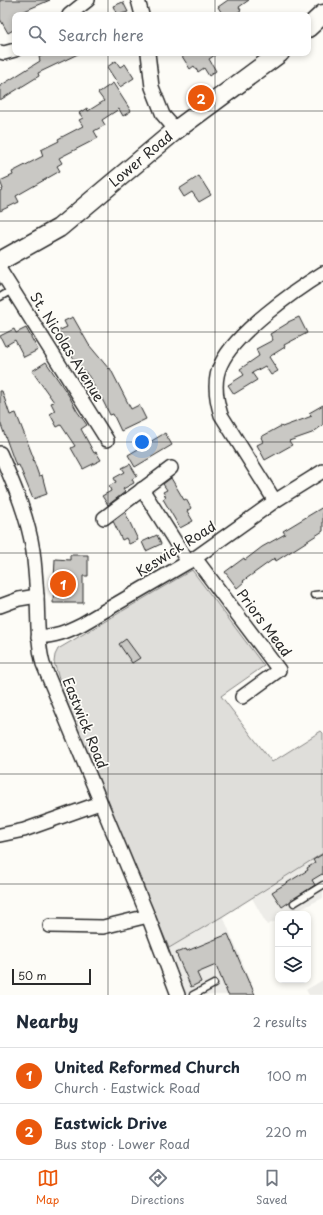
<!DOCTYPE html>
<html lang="en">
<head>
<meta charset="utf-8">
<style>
  body { margin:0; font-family:"Playpen Sans",sans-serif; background:#f2f2f3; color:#1f2937 }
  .controls { position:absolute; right:12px; bottom:12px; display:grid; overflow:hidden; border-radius:8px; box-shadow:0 2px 6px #0003 }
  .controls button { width:36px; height:36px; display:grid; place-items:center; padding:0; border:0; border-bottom:1px solid #e0e1e3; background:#fff; color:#1f2937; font:20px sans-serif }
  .scale { position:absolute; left:12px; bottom:10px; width:79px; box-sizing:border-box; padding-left:4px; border:2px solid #2b2b2b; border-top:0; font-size:11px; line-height:14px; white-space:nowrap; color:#2b2b2b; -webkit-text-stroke:3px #fdfcf7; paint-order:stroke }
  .you { position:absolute; left:142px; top:442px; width:14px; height:14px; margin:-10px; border:3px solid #fff; border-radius:50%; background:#1a73e8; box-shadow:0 0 0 6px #1a73e833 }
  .badge { display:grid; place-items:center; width:26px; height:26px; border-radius:50%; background:#ea580c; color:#fff; font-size:13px; font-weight:700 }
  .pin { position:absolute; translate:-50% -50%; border:2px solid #fff; box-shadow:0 1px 4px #0006 }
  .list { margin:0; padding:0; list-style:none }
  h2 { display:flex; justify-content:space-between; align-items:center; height:52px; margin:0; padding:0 16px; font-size:17px }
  h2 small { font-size:13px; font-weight:400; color:#747a83 }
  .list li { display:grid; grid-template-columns:26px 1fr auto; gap:12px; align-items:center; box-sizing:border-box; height:56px; padding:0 16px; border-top:1px solid #e0e1e3 }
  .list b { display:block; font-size:15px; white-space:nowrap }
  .list p { margin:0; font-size:13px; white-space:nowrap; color:#747a83 }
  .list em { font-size:13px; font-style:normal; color:#747a83 }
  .icon { flex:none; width:22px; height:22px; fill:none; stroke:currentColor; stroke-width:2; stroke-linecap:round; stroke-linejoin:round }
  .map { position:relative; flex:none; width:323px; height:995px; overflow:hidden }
  .search { position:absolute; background:#fff; box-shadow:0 2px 6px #0003; left:12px; right:12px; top:12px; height:44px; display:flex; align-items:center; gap:10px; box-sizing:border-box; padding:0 14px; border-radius:8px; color:#747a83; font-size:15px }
  .sheet { height:164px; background:#fff }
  nav { display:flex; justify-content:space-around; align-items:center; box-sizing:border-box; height:56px; border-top:1px solid #e0e1e3; background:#fff; font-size:11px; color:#747a83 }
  nav a { display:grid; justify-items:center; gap:2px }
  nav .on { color:#ea580c }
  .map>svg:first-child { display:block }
  .built { fill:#edece8 }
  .green { fill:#dfdeda; stroke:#858482 }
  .building { fill:#c9c8c4; stroke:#2b2b2b }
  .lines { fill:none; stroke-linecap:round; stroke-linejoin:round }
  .lane-casing { stroke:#2b2b2b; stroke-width:9 }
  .street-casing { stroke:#2b2b2b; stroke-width:16 }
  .secondary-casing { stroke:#2b2b2b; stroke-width:21 }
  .lane { stroke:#fdfcf7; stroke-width:6 }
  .street { stroke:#fdfcf7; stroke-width:13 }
  .secondary { stroke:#fdfcf7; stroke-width:18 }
  .grid { fill:none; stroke:#2b2b2b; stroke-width:1; stroke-opacity:0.55 }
  .labels { text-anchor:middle; stroke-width:3.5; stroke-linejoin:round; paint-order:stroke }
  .street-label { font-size:14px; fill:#2b2b2b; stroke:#fdfcf7 }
</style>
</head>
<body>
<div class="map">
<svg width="323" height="995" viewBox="0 0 323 995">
  <rect width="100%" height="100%" fill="#fdfcf7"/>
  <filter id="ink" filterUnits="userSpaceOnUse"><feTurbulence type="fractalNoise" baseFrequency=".025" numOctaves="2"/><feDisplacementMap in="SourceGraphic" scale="8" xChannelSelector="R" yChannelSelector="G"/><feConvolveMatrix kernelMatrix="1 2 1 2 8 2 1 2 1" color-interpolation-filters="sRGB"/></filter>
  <g filter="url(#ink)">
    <g class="built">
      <path d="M323 853V898L290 914H278V920L267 925 252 898Z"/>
      <path d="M223 916 256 995H186L169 948Z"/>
      <path d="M323 980V995H309L306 990Z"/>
    </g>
    <path class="green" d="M192 570 264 666 221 696 272 762 321 731 323 733V853L223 916 169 948 97 777 63 693 54 662 55 655 58 649Z"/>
    <g class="building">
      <path d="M0 0H50L15 15V29L8 33 0 19Z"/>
      <path d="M228 0H249L239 7 241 10 234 15H223L218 7Z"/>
      <path d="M123 2 128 12 117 15 113 6Z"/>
      <path d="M48 53H80L38 73 39 76 0 100V86L40 61 39 57Z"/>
      <path d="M180 53H218L209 59 216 71 209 76 204 68 198 72 194 66 190 69Z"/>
      <path d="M116 61 120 67 125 64 134 78 120 87 107 67Z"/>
      <path d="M113 83 131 111 123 116 119 109 102 120 105 125 94 131 98 138 59 158 62 163 57 166 60 171 16 196 19 202 0 211V191L3 189 0 181 13 175 12 172 43 156 41 150 59 141 58 139 83 126 79 120 83 118 79 113 87 108 88 111 104 101 98 93Z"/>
      <path d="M199 176 211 195 199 202 192 192 184 197 179 189Z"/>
      <path d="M73 317 89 345 109 369 110 368 131 409 139 405 146 419 121 431 113 414 110 415 100 395 98 396 91 379 72 356 58 331 67 327 64 321Z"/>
      <path d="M299 317 307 333 284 345 285 347 269 357 278 371 271 375 265 366 252 373 257 380 234 394 228 385 244 375 240 369 259 356 256 349 273 340 270 334 288 323V322Z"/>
      <path d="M26 328 38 350 24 357 15 340 5 346 0 336 14 329 16 333Z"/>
      <path d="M46 362 69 396 77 411 87 425 81 429 94 453 96 452 101 460 83 469 71 448 75 446 61 425 57 427 50 414 55 411 51 403 54 402 32 371Z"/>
      <path d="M0 391H2L10 415 16 413 34 459H33L39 476 42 475 47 494 33 499 19 465 16 466 0 422Z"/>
      <path d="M323 405V425L312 433 289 441 292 445 265 460 257 445 263 442 261 437 281 426 282 427 312 416 309 413Z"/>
      <path d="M165 433 172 445 135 467 128 455Z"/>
      <path d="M130 464 137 476 132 479 134 483 123 489 125 492 108 505 102 496 111 491 109 486 116 482 114 478 125 472 122 468Z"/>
      <path d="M171 478 184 500 186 499 191 508 187 511 193 521 180 528 163 499 166 497 163 492 167 490 163 484Z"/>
      <path d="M323 507V531L276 561 275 558 243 581 244 582 237 588 225 572 244 558 245 560 262 547 285 534 283 531Z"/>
      <path d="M125 512 138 540 129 544 126 538 122 540 113 521Z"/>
      <path d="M157 535 161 544 146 551 142 542Z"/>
      <path d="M70 555H88V576H83V603H53L55 559 70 560Z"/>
      <path d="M126 639 140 658 132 663 119 644Z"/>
      <path d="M323 854V875L322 874 312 880 315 885 282 907 272 892 308 870 307 868 315 863 313 860Z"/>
      <path d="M228 934 249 983H250L255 995H228L216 965 197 973 201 982 191 987 176 953 186 949 187 951Z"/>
    </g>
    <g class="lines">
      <g class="lane-casing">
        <g id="lane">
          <path d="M0 297 12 290"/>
          <path d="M314 595 323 594"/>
          <path d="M294 903 323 885"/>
          <path d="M193 995 214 984"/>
        </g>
      </g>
      <g class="street-casing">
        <g id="street">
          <path d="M138 0 142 15"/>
          <path d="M69 15 88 0"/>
          <path d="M0 52 4 53 15 50"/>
          <path d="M148 53 152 87 163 115 176 130"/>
          <path d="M0 270 107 440"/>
          <path d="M0 453C14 485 28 517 33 551 35 566 36 582 37 597 38 619 37 641 43 664L148 916 178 995"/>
          <path d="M142 489 188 562"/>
          <path d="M275 501 221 415C216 399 213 380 221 364 235 333 294 291 323 273"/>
          <path d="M104 518 171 468"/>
          <path d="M195 558 279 670 242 697"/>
          <path d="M0 606 19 599 37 596"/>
          <path d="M38 637C56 636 66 632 82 624L195 558 275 501 323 471"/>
          <path d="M0 835 24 830 100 803"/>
          <path d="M50 926 103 927 148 916"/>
        </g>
      </g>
      <g class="secondary-casing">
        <g id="secondary">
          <path d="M308 28 323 14"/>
          <path d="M0 261 59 228 176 130 280 53"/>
        </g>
      </g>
      <use href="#lane" class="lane"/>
      <use href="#street" class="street"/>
      <use href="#secondary" class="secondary"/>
    </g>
  </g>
  <path class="grid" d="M108 0V15M215 0V15M108 53V995M215 53V995M0 111H323M0 221H323M0 332H323M0 442H323M0 553H323M0 663H323M0 774H323M0 884H323"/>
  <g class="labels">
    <g class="street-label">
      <text transform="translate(141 159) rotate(-40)" y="5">Lower Road</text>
      <text transform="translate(67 347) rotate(58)" y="5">St. Nicolas Avenue</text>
      <text transform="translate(176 549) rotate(-32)" y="5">Keswick Road</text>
      <text transform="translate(264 623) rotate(53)" y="5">Priors Mead</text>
      <text transform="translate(85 723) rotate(68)" y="5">Eastwick Road</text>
    </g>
  </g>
</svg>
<div class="controls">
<button><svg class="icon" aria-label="locate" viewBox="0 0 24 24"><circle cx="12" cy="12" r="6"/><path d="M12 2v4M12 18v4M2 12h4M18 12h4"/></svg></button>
<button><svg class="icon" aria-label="layers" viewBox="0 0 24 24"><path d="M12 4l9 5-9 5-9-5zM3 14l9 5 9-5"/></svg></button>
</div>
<div class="scale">50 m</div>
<div class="you"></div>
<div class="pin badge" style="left:63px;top:584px">1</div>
<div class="pin badge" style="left:201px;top:98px">2</div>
<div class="search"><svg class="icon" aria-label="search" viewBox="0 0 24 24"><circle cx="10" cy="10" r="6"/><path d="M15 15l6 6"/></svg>Search here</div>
</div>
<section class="sheet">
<h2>Nearby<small>2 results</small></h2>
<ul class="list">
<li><span class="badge">1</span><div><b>United Reformed Church</b><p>Church · Eastwick Road</p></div><em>100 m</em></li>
<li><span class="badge">2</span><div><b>Eastwick Drive</b><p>Bus stop · Lower Road</p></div><em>220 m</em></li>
</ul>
</section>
<nav>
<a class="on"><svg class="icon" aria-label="map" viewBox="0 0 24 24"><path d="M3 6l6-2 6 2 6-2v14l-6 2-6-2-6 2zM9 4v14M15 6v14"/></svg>Map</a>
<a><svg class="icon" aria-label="directions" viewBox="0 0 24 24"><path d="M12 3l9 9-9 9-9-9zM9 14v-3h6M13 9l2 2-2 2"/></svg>Directions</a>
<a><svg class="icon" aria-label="saved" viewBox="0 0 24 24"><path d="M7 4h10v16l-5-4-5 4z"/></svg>Saved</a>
</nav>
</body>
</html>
